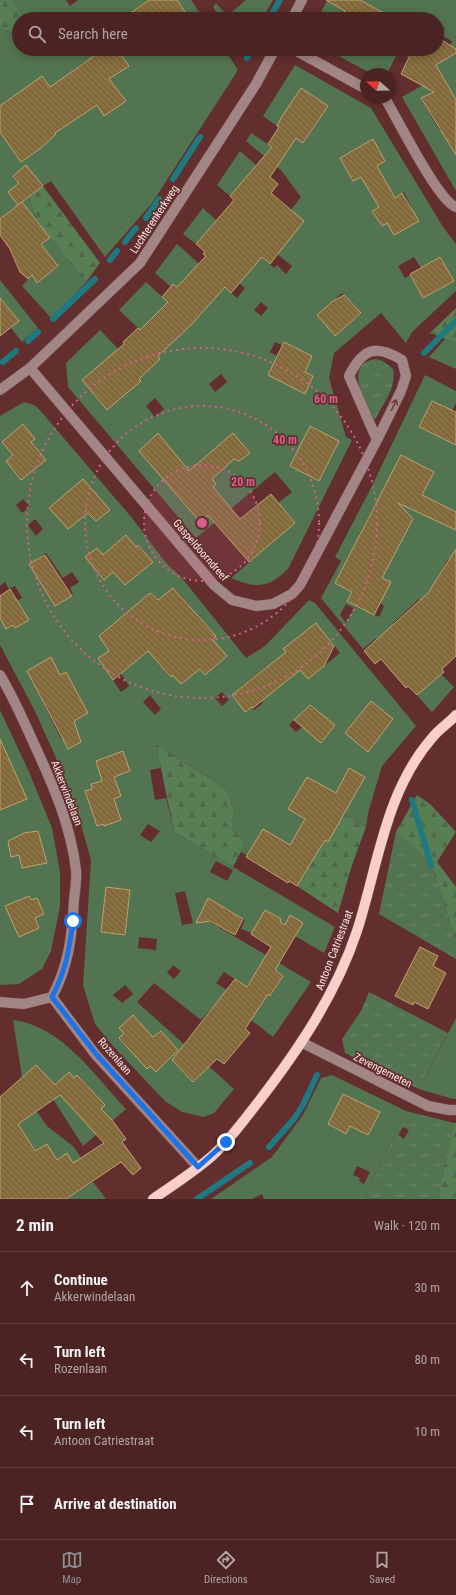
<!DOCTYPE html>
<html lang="en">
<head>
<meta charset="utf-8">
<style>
  body { margin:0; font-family:"Roboto Condensed",sans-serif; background:#512b2a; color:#f1f3f6 }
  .compass { position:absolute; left:360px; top:68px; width:36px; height:36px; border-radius:50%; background:#4a2322; box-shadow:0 2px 10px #0003; rotate:290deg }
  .stop { position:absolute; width:12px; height:12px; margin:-9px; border:3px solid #1a73e8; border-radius:50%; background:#fff }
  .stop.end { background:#1a73e8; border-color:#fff; box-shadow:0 1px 4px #0008 }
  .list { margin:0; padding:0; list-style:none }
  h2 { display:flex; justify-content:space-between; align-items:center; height:52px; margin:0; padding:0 16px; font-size:17px }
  h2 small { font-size:13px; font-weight:400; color:#b2a4a5 }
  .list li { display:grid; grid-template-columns:26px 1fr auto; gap:12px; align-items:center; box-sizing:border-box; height:72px; padding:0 16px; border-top:1px solid #614040 }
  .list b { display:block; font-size:15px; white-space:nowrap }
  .list p { margin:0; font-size:13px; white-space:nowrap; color:#b2a4a5 }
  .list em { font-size:13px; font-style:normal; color:#b2a4a5 }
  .icon { flex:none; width:22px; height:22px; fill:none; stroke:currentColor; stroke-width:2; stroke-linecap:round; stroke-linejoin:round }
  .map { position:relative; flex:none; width:456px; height:1199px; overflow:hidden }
  .search { position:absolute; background:#4a2322; box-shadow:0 2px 10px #0003; left:12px; right:12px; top:12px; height:44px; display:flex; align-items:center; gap:10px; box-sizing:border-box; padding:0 14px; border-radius:22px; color:#b2a4a5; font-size:15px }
  .sheet { height:340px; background:#4a2322 }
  nav { display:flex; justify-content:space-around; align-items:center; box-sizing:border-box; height:56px; border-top:1px solid #614040; background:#4a2322; font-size:11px; color:#b2a4a5 }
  nav a { display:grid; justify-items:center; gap:2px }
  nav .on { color:#8c9099 }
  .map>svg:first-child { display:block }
  .grass { fill:url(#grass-tufts); fill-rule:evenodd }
  .forest { fill:url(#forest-firs) }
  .garden { fill:#537450; fill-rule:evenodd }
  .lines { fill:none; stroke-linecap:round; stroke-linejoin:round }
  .stream { stroke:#1f7980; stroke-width:6 }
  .building { fill:url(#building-back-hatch); stroke:#bea371; fill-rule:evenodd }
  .minor-casing { stroke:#7a4c4b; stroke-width:11 }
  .major-casing { stroke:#7a4c4b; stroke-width:11 }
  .minor { stroke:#a18685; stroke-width:10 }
  .major { stroke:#facecb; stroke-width:10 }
  .oneway { stroke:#6b3c3b }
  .route { stroke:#1a73e8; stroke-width:5 }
  .ring { fill:none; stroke:#d6608b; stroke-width:2; stroke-dasharray:2 4 }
  .labels { text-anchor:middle; stroke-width:3.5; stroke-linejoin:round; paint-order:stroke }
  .street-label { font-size:11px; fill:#fbe6e5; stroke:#622f2e }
  .centre { fill:#d6608b; stroke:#622f2e; stroke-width:2 }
  .ring-label { font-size:12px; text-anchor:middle; font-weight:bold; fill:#d6608b; stroke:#622f2e; stroke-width:3.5; stroke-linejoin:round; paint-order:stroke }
</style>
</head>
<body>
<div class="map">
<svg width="456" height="1199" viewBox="0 0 456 1199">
  <defs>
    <pattern id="grass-tufts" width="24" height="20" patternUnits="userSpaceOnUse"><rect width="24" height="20" fill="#537450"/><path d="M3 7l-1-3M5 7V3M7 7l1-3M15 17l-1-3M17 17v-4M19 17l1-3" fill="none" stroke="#6d8869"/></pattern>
    <pattern id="forest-firs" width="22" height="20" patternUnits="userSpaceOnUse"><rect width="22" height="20" fill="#577f53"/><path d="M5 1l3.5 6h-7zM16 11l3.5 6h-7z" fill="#52654d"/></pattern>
    <pattern id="building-back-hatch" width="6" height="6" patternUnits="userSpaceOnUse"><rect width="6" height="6" fill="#8a703f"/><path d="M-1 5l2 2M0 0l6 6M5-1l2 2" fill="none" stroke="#6e5d42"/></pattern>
  </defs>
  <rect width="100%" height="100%" fill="#622f2e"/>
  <g class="grass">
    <path d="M376 359 383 361 393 369C397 387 383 404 375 420 364 402 343 363 376 359Z"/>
    <path d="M396 832 431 862 456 941V959L379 914Z"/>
    <path d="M369 992 448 1033 419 1089 345 1053 342 1039 361 1011Z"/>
    <path d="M406 1111 454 1123 439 1192 440 1199H369L365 1195ZM403 1127 409 1130 404 1139 398 1135Z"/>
  </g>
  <g class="forest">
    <path d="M0 0H12L25 19H19V35L0 29Z"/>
    <path d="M43 186 100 263 86 282 37 222 29 197Z"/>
    <path d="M456 308V343L430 333Z"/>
    <path d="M156 744 227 790 234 811 232 829 245 844 233 867 174 832Z"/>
    <path d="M417 795 430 804 456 832 437 862 456 887V941L431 862 396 832Z"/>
    <path d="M343 813 366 827 352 865 338 913 297 886 313 860 304 855 322 838 328 842Z"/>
    <path d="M454 1123H456V1199H440L439 1192Z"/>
  </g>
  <g class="garden">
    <path d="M12 0H66L70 6 78 0H149L128 15 130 19H25Z"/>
    <path d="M171 0H191L204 19H190Z"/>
    <path d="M246 0H273L262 19H221L213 7 216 3 227 16Z"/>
    <path d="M360 0H456V49L450 45 452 41 441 35 445 28 437 23V19H410L403 13 399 19H373Z"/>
    <path d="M327 1 345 11 340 19H317Z"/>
    <path d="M0 29 19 35V49H104L86 65 84 62 72 71 104 115 126 101 109 79 128 66 122 56 125 53 122 49H224L238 70 152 203 105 257 51 181 43 186 33 173 20 170 13 176 19 183 8 192 18 205 29 197 37 222 28 229 0 219V132L21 162 56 135 55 133 73 121 42 77 0 106Z"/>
    <path d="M326 49H413L408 57 398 52 387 74H372Z"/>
    <path d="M456 53V100L447 85 421 99 439 130 456 120V150L454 152 456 155V191L402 97 423 85 417 76Z"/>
    <path d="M295 65 371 108 443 227 456 244V291L412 332 406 343 381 313 334 353 329 378 346 437 352 440 288 569C268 588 257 589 231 578L295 523 278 503 292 492 275 472 196 538 68 387 66 363 100 330 143 375 160 359 158 356 153 317 140 330 119 310 146 282 192 324 177 287 173 284 171 287 155 273 177 244 237 298 245 288 231 276 251 270 262 257 274 268 277 265 286 274 292 266 243 226 291 210 301 197 281 170 246 141 251 133 284 155 296 138 304 143 328 106 301 88 277 126 263 116ZM373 139 385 161 353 181 340 158ZM404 192 418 221 394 235 387 223 381 226 372 211ZM414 257 421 268 440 257 454 281 423 298 410 275 405 278 398 266ZM342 293 361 314 335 336 317 315ZM261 302 268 308 261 316 254 310ZM275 342 282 345 284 342 312 356 305 372 313 376 305 393 268 375 277 356 270 352ZM105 361 107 410 82 380ZM221 374 227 382 215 392 209 384ZM155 398 164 409 155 417 146 406ZM310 427 339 441 319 481 290 466ZM158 434 181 461 162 477Z"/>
    <path d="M240 151 256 165 230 196 217 185Z"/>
    <path d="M203 208 216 220 196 244 183 234Z"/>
    <path d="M50 238 86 282 52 319 22 286 32 275 37 283 58 267 41 244Z"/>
    <path d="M0 280 38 328 22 342 11 328 19 321 0 298Z"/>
    <path d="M445 339 456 343V369L429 357Z"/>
    <path d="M425 375 456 391V403L452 411 432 401 419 427 456 445V512L448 508 441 523 456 530V567L448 559 434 584 432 613 419 599 393 623 405 637 375 639 363 649 321 598 341 561 335 557 371 488ZM420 465 434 472 420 500ZM375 504 411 522 395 553 359 535ZM347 560 390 582 380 603 384 606 379 617 355 605 360 596ZM346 604 354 608 346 623 340 615Z"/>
    <path d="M24 402 36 406 45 416 132 518 166 563 182 578 246 658 265 646 309 600 315 603 416 726 382 766 368 813 366 827 344 814 345 812 305 819 301 825 306 828 305 854 270 833 262 846 255 842 247 855 241 852 245 844 232 829 234 811 227 790 156 744 161 768 150 770 155 800 166 798 174 832 335 927 324 953 295 936 297 932 280 922 281 919 266 910 252 933 241 929 245 920 215 902 205 919 311 982 273 1037 238 1010 232 1018 215 1004 201 1020 154 983 137 1002 234 1089 214 1113 204 1117 182 1112 165 1101 112 1045 95 1024 83 985 91 860 78 814 60 767 35 711 0 645V618L7 629 13 625 15 628 28 620 17 601 22 598 15 586 9 589 5 582 0 586V416ZM23 424 35 439 31 442 46 460 21 480 6 461 13 455 2 442ZM23 499 30 507 22 513 16 505ZM50 508 109 509 96 521 88 513 68 529ZM35 519 43 529 36 536 28 525ZM126 535 136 547 139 545 153 562 125 585 113 572 104 580 92 565ZM97 548 103 555 86 557ZM46 553 63 578 72 572 79 582 70 588 73 594 55 606 30 564ZM174 588 190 606 155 636 124 615 150 593 158 600ZM316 623 340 653 308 679 284 649ZM216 636 200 669 181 684 172 675 170 677 158 662ZM129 650 137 660 126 669ZM108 652 129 686 121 692 98 658ZM51 658 60 675 66 672 88 713 70 723 78 732 81 742 68 748 63 738 61 739 27 671ZM265 668 280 686 262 701 263 703 254 710 239 689ZM222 692 229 700 222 706 215 698ZM150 695 161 709 155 715 143 702ZM371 702 393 720 368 751 345 733ZM315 709 335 725 321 743 302 727 296 732 289 725 302 712 308 718ZM123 751 130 771 114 777 121 796 114 799 121 820 105 826 104 824 97 826 85 792 92 789 91 784 102 781 96 761ZM148 824 160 831 151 842 140 835ZM216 861 233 870 227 881 210 872ZM106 887 130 890 125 935 101 932ZM185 891 193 923 182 925 175 893ZM139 937 157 939 156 950 138 948ZM262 962 283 976 271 996 268 994 239 998 216 983 224 972 247 987ZM173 965 181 971 174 979 167 973ZM125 985 133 994 122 1003 113 995ZM133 1015 153 1037 161 1031 176 1048 170 1055 171 1057 156 1072 120 1038 124 1033 119 1028ZM192 1060 200 1076 193 1082 182 1070Z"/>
    <path d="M441 674 454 687 432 712 417 695Z"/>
    <path d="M0 710 29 772 52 828 60 872V906L51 951 42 969 19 984 0 985ZM38 831 46 863 22 868 19 855 11 856 8 841 24 833Z"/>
    <path d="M456 1018V1099H453L419 1089Z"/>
    <path d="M13 1020C62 1026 94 1075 126 1109L83 1146 44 1085 26 1096 47 1126 74 1147 81 1158 73 1163 67 1154 57 1160 47 1144 36 1151 45 1166 18 1124 0 1112 25 1096ZM36 1065 43 1073 32 1084 24 1075ZM69 1072 74 1078 78 1075 105 1105 101 1109 53 1087Z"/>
    <path d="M332 1075 406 1111 365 1195 369 1199H264L262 1194 252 1199H211L272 1157 303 1115 321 1078ZM343 1094 380 1112 368 1135 350 1126 346 1134 328 1124ZM357 1166 370 1172 364 1184 359 1181 360 1178 353 1175Z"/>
    <path d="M93 1182 106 1199H66Z"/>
  </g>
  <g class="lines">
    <g class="stream">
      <path d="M269 19 280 0"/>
      <path d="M247 58 252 49"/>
      <path d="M173 179 200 137"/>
      <path d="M146 218 159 199"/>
      <path d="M125 242 136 228"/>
      <path d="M110 260 117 251"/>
      <path d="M53 319 95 279"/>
      <path d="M28 341 38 332"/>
      <path d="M424 353 456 321"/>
      <path d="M3 362 16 351"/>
      <path d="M412 800 431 865"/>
      <path d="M269 1147 294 1119 303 1105 317 1075"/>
      <path d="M197 1199 250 1163"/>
    </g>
  </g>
  <g class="building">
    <path d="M149 0H177L190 19H122Z"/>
    <path d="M326 0H360L395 19H340L345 11Z"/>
    <path d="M437 37 456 49V53L436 65 456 100V155L421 98 434 92 401 74 413 49H437Z"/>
    <path d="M104 49H117L129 66 109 79 126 101 104 116 97 105 55 133 56 134 41 148 21 162 0 132V106L42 76 50 87Z"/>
    <path d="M301 88 328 106 303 143 296 138 270 177 278 184 271 193 304 221 270 264 262 257 231 293 225 287 190 326 158 356 160 359 139 379 141 381 107 410 82 380 124 344 123 342 138 328 140 330 168 302 162 297 173 284 177 287 206 256 203 254 205 252 196 244 234 200 230 196 272 147 268 144 279 127 277 126 281 118Z"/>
    <path d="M373 139 385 161 377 166 395 198 402 193 419 221 394 235 387 223 382 226 372 211 379 207 361 177 353 181 340 158Z"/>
    <path d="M26 165 43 186 18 205 8 192 19 183 13 176Z"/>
    <path d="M22 202 50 238 41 244 58 266 37 283 32 275 28 279 20 272 10 249 0 235V219Z"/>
    <path d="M440 257 454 281 423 298 410 274Z"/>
    <path d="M344 295 361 313 335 336 317 315 333 301Z"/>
    <path d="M0 298 19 321 0 336Z"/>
    <path d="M284 342 312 356 305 372 313 376 305 394 268 375Z"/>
    <path d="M432 401 456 412V445L419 427Z"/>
    <path d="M23 424 35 439 31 442 46 460 21 480 6 461 13 455 2 442Z"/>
    <path d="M310 426 339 441 319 481 290 466Z"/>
    <path d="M158 433 189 471 233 433 250 453 239 461 234 459 212 479 216 484 213 487 240 519 271 494 295 523 249 562 208 515 200 522 139 451Z"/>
    <path d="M401 455 434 472 422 495 456 512V530L398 503 413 519 382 578 391 582 374 615 347 601 352 592 335 583Z"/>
    <path d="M83 479 110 510 96 521 88 513 68 529 49 508Z"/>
    <path d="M126 535 136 547 138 545 153 562 125 585 113 572 104 580 85 557 97 548 103 555Z"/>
    <path d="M456 549V656L442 669 444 672 417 695 408 686 406 688 381 659 375 664 364 651 428 593Z"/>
    <path d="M45 555 72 596 55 606 29 564Z"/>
    <path d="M173 588 216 636 213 640 227 656 205 675 200 669 181 684 172 675 171 677 148 651 113 680 98 658 109 651 99 636 150 593 158 600Z"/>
    <path d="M10 589 29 620 15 628 13 625 6 629 0 618V596Z"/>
    <path d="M316 623 334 646 324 666 308 679 300 670 253 708 252 707 245 712 232 695 286 652 283 649Z"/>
    <path d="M51 657 60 675 66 672 88 713 74 721 81 742 68 749 27 671Z"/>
    <path d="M371 701 393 719 368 752 345 733Z"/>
    <path d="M310 705 335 725 321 743 294 720Z"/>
    <path d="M0 739 27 799 0 810Z"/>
    <path d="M123 751 130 771 114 777 121 796 114 799 121 820 104 826V824L97 826 85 791 92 789 91 784 102 781 96 761Z"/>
    <path d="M349 768 365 777 328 842 325 840 297 886 289 881 288 883 246 857 263 829 290 845 305 819 288 809 307 777 336 793Z"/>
    <path d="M38 831 47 863 22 868 19 855 11 857 8 841 24 833Z"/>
    <path d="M106 887 130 890 125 935 101 932Z"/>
    <path d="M29 896 31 900 37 898 44 914 35 918 39 928 19 937 5 906Z"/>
    <path d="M208 898 243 919 235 935 210 921 196 923Z"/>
    <path d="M265 910 281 919 280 922 285 925 290 915 303 923 275 970 283 976 270 996 268 994 245 1029 250 1033 224 1064 217 1059 193 1082 172 1060 235 979 247 987 271 947 251 934Z"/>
    <path d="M420 947 438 956 433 966 446 973 428 1009 414 1002 413 1005 395 996Z"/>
    <path d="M133 1015 153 1037 161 1031 178 1050 156 1072 150 1066 147 1069 119 1038 124 1033 119 1028Z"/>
    <path d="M36 1065 55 1085 69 1072 74 1078 77 1075 105 1105 101 1109 112 1120 126 1139 122 1142 141 1168 133 1175 121 1162 66 1199H0V1097ZM60 1095 104 1143 73 1163 67 1153 57 1160 47 1144 35 1151 18 1124Z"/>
    <path d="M343 1094 380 1112 368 1135 350 1126 346 1134 328 1124Z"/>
  </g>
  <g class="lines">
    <g class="minor-casing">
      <g id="minor">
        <path d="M292 19 302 0"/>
        <path d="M293 49 366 89"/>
        <path d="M382 98 386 100C398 120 438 201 456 207"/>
        <path d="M30 368 214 585 232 600 256 606 273 604 292 594 300 585 377 440 401 391 406 376 402 360C376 344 363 348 349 376L377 440"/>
        <path d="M0 390 30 368 140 263 256 84 275 49"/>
        <path d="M0 675C14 698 24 722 35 746 53 785 71 826 76 870 77 879 75 890 74 900 72 936 69 965 52 997"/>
        <path d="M0 1002 24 1004 52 997 95 1054 198 1167"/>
        <path d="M301 1042 428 1106 449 1110H456"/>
      </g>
    </g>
    <g class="major-casing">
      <path id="major" d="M153 1199C173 1185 194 1172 212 1156 230 1140 244 1120 259 1101 299 1049 336 994 357 931 378 866 385 792 432 738 439 729 449 723 456 715"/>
    </g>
    <use href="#minor" class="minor"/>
    <use href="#major" class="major"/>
  </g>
  <defs><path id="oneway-shaft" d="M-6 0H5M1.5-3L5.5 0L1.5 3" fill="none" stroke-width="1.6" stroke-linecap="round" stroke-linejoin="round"/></defs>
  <use class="oneway" href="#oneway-shaft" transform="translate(394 405) rotate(-64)"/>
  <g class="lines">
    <path class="route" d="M73 921C69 951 66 970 52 997L96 1054 198 1167 226 1142"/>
  </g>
  <circle cx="202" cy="523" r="58" fill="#d6608b" fill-opacity=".12"/>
  <g class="ring">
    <circle cx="202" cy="523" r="58"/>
    <circle cx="202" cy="523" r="117"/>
    <circle cx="202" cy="523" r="175"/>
  </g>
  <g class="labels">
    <g class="street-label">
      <text transform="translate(154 219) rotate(-57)" y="4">Luchterenkerkweg</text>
      <text transform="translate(201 550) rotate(49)" y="4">Gaspeldoorndreef</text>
      <text transform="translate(67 793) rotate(69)" y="4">Akkerwindelaan</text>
      <text transform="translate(334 950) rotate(-69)" y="4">Antoon Catriestraat</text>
      <text transform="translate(115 1056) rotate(49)" y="4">Rozenlaan</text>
      <text transform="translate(383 1070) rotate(27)" y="4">Zevengemeten</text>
    </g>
  </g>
  <circle cx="202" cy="523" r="6" class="centre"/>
  <g class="ring-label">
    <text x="326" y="403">60 m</text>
    <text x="285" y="444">40 m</text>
    <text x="243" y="486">20 m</text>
  </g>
</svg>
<svg class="compass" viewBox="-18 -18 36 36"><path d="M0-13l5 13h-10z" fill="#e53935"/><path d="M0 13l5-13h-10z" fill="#b2a4a5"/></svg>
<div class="stop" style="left:73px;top:921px"></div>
<div class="stop end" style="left:226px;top:1142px"></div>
<div class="search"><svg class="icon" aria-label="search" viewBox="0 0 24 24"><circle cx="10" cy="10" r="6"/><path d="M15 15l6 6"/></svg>Search here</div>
</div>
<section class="sheet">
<h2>2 min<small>Walk · 120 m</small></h2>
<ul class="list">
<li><svg class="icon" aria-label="ahead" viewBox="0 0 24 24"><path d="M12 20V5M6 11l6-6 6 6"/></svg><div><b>Continue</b><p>Akkerwindelaan</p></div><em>30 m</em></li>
<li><svg class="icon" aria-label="left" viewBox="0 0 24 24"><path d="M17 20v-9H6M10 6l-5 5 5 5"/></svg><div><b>Turn left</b><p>Rozenlaan</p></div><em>80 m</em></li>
<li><svg class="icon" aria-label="left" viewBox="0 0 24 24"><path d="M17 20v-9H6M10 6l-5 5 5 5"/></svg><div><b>Turn left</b><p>Antoon Catriestraat</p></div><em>10 m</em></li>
<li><svg class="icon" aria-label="arrive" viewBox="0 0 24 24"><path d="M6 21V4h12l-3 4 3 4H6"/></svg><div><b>Arrive at destination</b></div></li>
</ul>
</section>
<nav>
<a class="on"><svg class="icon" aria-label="map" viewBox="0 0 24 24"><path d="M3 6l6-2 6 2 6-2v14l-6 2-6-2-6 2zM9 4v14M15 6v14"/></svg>Map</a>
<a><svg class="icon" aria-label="directions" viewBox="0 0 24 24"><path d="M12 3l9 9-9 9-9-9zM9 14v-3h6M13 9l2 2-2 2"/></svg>Directions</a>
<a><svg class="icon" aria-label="saved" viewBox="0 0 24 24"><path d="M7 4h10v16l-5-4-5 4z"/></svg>Saved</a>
</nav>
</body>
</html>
